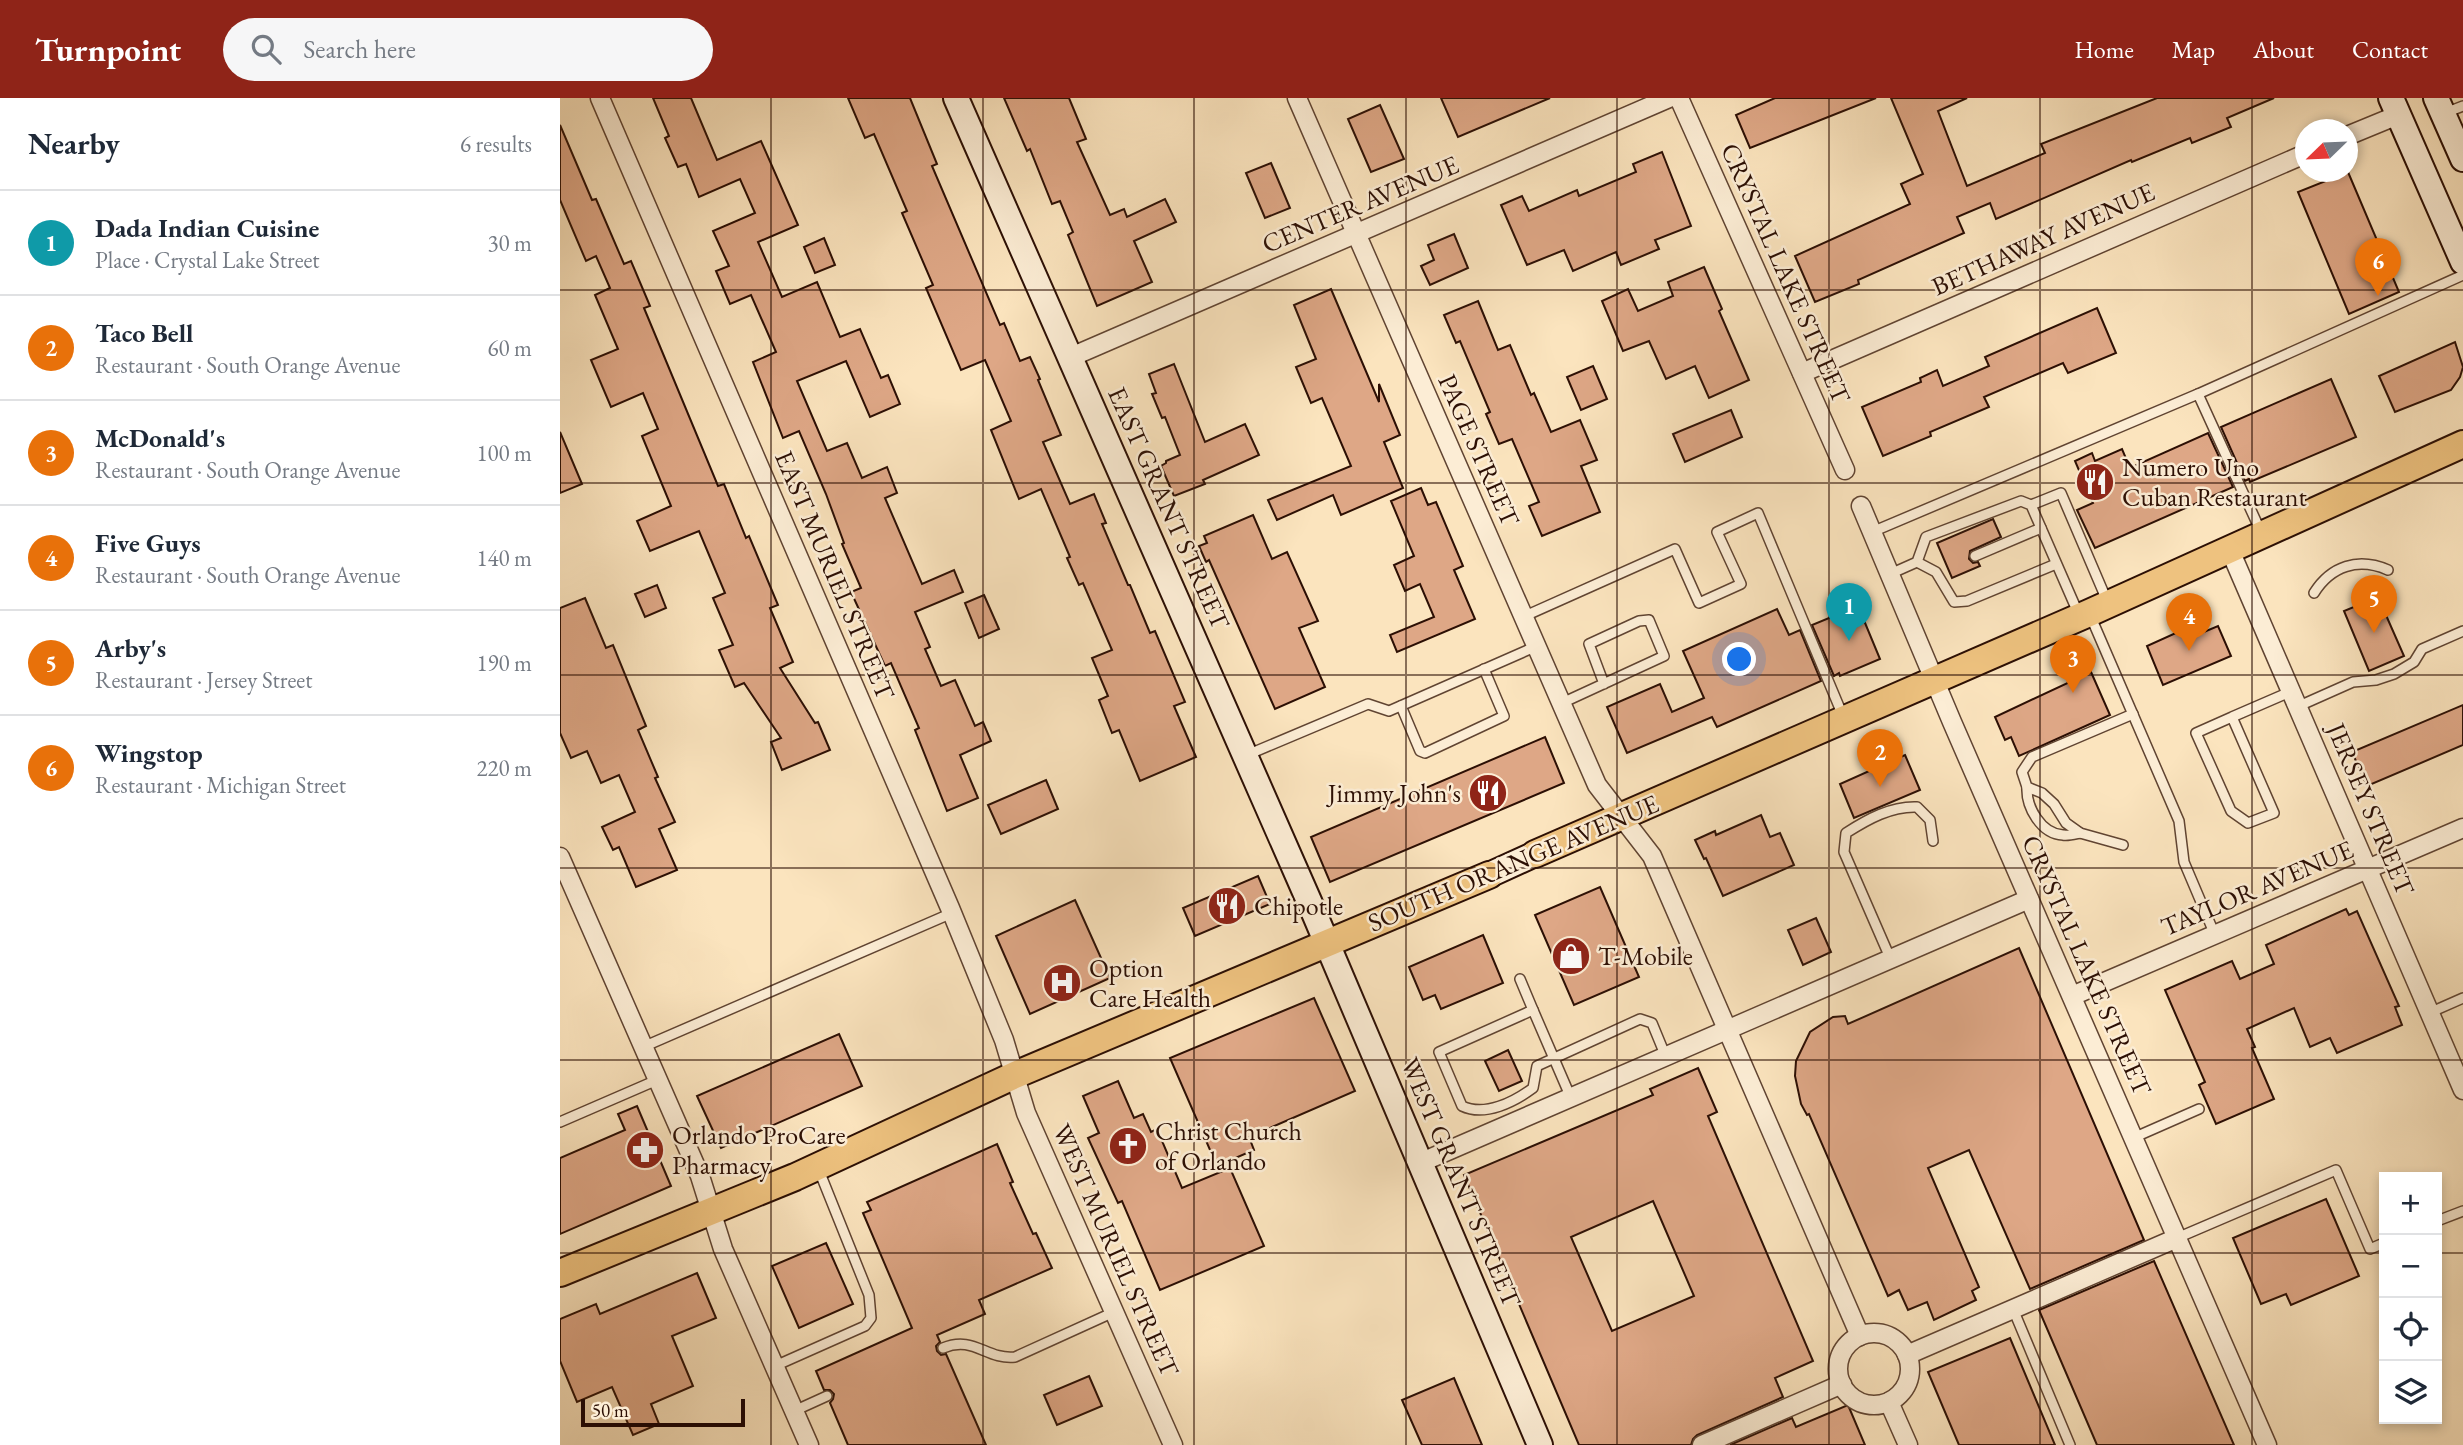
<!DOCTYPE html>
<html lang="en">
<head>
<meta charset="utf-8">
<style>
  body { margin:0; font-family:"EB Garamond",serif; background:#f6f6f7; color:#1f2937 }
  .controls { position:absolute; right:21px; bottom:21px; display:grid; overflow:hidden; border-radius:0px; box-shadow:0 4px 10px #0003 }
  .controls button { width:63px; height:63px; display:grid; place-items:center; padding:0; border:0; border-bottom:2px solid #e0e1e3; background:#fff; color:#1f2937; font:35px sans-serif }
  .compass { position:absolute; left:1735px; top:21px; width:63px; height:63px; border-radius:50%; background:#fff; box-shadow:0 4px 10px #0003; rotate:247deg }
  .scale { position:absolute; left:21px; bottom:18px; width:164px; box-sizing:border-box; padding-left:7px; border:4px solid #2c0f04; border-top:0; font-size:19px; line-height:24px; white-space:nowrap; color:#2c0f04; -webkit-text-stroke:5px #fcedd5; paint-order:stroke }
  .you { position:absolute; left:1180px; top:562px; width:24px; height:24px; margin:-18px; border:5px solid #fff; border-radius:50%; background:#1a73e8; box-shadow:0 0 0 10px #1a73e833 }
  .badge { display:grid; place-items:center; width:46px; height:46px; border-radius:50%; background:#8f2418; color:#fff; font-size:23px; font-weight:700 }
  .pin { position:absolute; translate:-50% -58px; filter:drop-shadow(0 2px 4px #0008) }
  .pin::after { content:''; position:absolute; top:37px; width:24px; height:21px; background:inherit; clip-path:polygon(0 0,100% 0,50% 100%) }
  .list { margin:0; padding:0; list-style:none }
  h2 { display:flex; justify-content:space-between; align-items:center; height:91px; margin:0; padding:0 28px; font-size:30px }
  h2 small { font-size:23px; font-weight:400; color:#747a83 }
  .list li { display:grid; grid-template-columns:46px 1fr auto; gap:21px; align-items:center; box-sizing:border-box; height:105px; padding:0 28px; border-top:2px solid #e0e1e3 }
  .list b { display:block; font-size:26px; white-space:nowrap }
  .list p { margin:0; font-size:23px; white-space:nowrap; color:#747a83 }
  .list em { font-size:23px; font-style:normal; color:#747a83 }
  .icon { flex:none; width:38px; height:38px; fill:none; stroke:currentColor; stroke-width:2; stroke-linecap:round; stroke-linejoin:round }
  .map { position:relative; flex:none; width:1903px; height:1347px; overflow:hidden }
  header { display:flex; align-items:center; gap:42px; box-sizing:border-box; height:98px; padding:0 35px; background:#8f2418; color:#fff }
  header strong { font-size:33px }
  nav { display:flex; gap:38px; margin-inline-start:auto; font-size:24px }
  .search { width:490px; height:63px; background:#f6f6f7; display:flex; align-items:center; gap:18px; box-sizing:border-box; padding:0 24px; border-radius:38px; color:#747a83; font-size:26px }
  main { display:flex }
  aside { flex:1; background:#fff }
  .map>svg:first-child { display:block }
  .building { fill:#dea786; stroke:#2c0f04; stroke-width:2; fill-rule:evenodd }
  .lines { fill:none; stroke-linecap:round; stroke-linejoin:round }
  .lane-casing { stroke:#604432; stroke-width:12 }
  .street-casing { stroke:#604432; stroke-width:21 }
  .secondary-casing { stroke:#2c0f04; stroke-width:28 }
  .primary-casing { stroke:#2c0f04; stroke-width:30 }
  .lane { stroke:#fcedd5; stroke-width:9 }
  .street { stroke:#fcedd5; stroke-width:18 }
  .secondary { stroke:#fcedd5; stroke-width:24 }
  .primary { stroke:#eec27f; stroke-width:26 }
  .grid { fill:none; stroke:#2c0f04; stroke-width:2; stroke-opacity:0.55 }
  .labels { text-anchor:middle; stroke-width:5; stroke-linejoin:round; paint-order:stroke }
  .street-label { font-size:26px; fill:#2c0f04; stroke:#fcedd5 }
  .poi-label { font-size:26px; fill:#2c0f04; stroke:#fcedd5; text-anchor:start }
</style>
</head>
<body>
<header>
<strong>Turnpoint</strong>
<div class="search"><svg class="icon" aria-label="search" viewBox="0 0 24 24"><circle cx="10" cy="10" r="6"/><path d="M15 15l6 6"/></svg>Search here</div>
<nav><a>Home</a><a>Map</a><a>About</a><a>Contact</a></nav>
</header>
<main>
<aside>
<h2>Nearby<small>6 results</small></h2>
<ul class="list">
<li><span class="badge" style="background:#0f9aa8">1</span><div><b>Dada Indian Cuisine</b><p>Place · Crystal Lake Street</p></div><em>30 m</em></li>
<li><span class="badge" style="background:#e8710a">2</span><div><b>Taco Bell</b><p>Restaurant · South Orange Avenue</p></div><em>60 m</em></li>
<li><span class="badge" style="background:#e8710a">3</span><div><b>McDonald's</b><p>Restaurant · South Orange Avenue</p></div><em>100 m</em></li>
<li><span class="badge" style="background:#e8710a">4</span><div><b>Five Guys</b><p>Restaurant · South Orange Avenue</p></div><em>140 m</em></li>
<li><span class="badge" style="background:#e8710a">5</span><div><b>Arby's</b><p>Restaurant · Jersey Street</p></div><em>190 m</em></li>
<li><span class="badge" style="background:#e8710a">6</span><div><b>Wingstop</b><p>Restaurant · Michigan Street</p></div><em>220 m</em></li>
</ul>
</aside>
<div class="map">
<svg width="1903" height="1347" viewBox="0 0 1903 1347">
  <rect width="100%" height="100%" fill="#fbe4be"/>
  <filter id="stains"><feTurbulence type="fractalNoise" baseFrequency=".00286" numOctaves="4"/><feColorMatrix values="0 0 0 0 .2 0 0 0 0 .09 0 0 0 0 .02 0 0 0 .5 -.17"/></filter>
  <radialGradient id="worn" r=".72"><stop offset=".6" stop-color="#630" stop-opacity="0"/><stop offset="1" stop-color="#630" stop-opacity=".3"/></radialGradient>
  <g class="building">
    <path d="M93 0H131L157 62 201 43 238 127 198 144 222 199 257 184 280 239 300 231 321 280 328 277 340 306 310 319 286 263 237 283 267 353 287 345 302 380 327 369 337 395 325 400 362 486 394 472 403 494 355 514 370 549 365 551 381 588 395 582 415 628 423 624 431 643 400 657 418 700 387 713 355 632 359 630 331 565 325 568 291 494 301 490 282 446 284 445 266 396 239 333 223 340 193 264 216 254 191 197 170 206 156 173 169 168 153 133 195 115 180 81 139 99 126 66 118 69 105 40 109 38Z"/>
    <path d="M288 0H350L377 66 372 68 440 227 444 225 460 263 470 259 480 281 478 282 501 337 483 344 510 406 534 396 546 425 542 426 568 487H570L590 535 595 533 625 604 614 608 636 659 580 683 559 632 552 635 539 602 548 598 532 560 552 552 523 485 519 487 507 460 510 459 481 391 459 401 431 332 451 323 425 262 401 272 366 190 373 187 342 115 347 113 314 36 305 40Z"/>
    <path d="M444 0H509L526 41 517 44 550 117 564 111 567 119 605 101 616 124 574 143 592 184 537 208 508 137 513 134 500 103 492 106 470 51 467 53Z"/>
    <path d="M881 0H990L898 39Z"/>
    <path d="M1215 0H1316L1190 50 1176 17Z"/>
    <path d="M1331 0H1407L1378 13 1407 88 1485 55 1481 46 1597 0H1714L1667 20 1671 29 1632 45 1630 40 1572 64 1571 62 1436 121 1430 105 1397 119 1404 135 1298 182 1299 186 1255 204 1235 158 1350 106 1341 86 1363 76Z"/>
    <path d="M820 7 844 61 811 74 788 21Z"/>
    <path d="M0 27 32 102 36 101 64 166 71 163 90 208 84 210 158 388 164 386 186 440 189 438 218 507 210 510 233 564 220 570 255 625 258 624 270 652 222 672 211 644 221 640 184 585 175 589 159 552 173 547 153 500 165 495 139 433 90 453 77 423 111 408 82 338 98 331 83 295 51 309 31 262 58 251 35 197 50 190 36 158 26 163 0 102Z"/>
    <path d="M1102 54 1131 128 1095 142 1099 151 1061 167 1056 154 1013 173 1004 152 967 167 941 107 962 98 969 113 1017 92 1019 98 1076 74 1073 66Z"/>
    <path d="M711 65 730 110 705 120 686 75Z"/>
    <path d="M1788 74 1839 194 1789 216 1738 94Z"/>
    <path d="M894 136 908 170 870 187 861 168 874 162 868 147Z"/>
    <path d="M264 140 275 167 255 175 244 149Z"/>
    <path d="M1144 169 1162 211 1159 213 1189 282 1149 300 1135 268 1106 281 1089 243 1063 253 1042 203 1068 191 1078 213 1113 198 1108 184Z"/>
    <path d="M771 191 819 304V286L840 337 824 344 843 390 781 417 773 397 717 422 708 402 791 368 762 300 751 305 736 269 756 261 734 207Z"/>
    <path d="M918 203 938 252 950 247 971 297 974 295 991 334 1020 322 1037 362 1021 368 1040 414 982 438 969 408 979 404 952 341 939 346 926 316 930 314 900 243 896 245 884 217Z"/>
    <path d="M1537 210 1556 255 1508 275 1503 265 1424 299 1429 309 1370 334 1371 338 1323 358 1302 309 1361 284 1360 280 1377 272 1383 288 1429 268 1425 259Z"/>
    <path d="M1895 244 1903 269 1900 279 1891 292 1835 314 1819 278Z"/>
    <path d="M614 266 645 344 685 326 699 357 643 382 645 386 614 398 601 368 606 365V363L620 357 605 319 602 320 592 296 596 295 589 276Z"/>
    <path d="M1033 268 1047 301 1021 312 1007 279Z"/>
    <path d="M1771 281 1796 339 1690 384 1689 381 1685 383 1661 329Z"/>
    <path d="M1171 312 1182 339 1125 364 1113 336Z"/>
    <path d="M0 334 22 386 0 395Z"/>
    <path d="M1648 335 1673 389 1535 450 1517 412 1533 405 1515 363 1532 355 1535 363 1562 351 1570 370Z"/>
    <path d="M861 390 868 407 876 404 903 468 894 472 915 521 837 554 830 537 874 519 860 486 845 493 834 467 854 458 831 403Z"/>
    <path d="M693 417 712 461 727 454 758 523 739 530 765 589 715 611 649 462 646 464 639 448 647 445 644 438Z"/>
    <path d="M1433 421 1441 439 1410 453 1409 461 1413 465 1418 464 1420 468 1392 480 1377 445Z"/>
    <path d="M97 487 106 510 85 519 75 496Z"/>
    <path d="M424 497 439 531 419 540 405 505Z"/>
    <path d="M1818 499 1844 558 1809 573 1784 513Z"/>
    <path d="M25 500 46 550 53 547 86 628 78 632 98 679 95 680 115 724 99 731 117 772 76 789 59 749 53 752 42 729 75 714 59 677 41 685 27 653 11 660 0 635V510Z"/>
    <path d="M1298 508 1320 561 1280 578 1279 575 1274 578 1252 527Z"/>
    <path d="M1217 511 1229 537 1240 532 1261 583 1157 629 1152 619 1067 655 1047 609 1100 586 1112 614 1144 600 1123 553Z"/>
    <path d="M1640 524 1644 534 1658 528 1671 558 1603 587 1587 548Z"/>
    <path d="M1531 574 1550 617 1459 658 1451 639 1445 642 1435 619Z"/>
    <path d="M1903 607V647L1807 688 1792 654Z"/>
    <path d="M985 639 1004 685 770 784 751 739Z"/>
    <path d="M1345 657 1360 692 1294 720 1280 686Z"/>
    <path d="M486 682 498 711 441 736 428 707Z"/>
    <path d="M1201 717 1210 739 1220 735 1234 767 1163 798 1146 760 1144 761 1135 742 1155 733 1156 737Z"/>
    <path d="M698 778 710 806 635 838 623 810Z"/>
    <path d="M1040 789 1079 879 1014 907 975 817Z"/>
    <path d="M515 802 550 880 470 916 436 838Z"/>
    <path d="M1786 811 1789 817 1797 813 1839 908 1835 909 1842 927 1777 955 1770 940 1750 949 1734 910 1687 931 1695 949 1692 950 1714 1001 1656 1026 1639 987 1645 984 1605 892 1672 863 1680 881 1714 866 1706 847Z"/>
    <path d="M1256 820 1271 854 1243 867 1228 832Z"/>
    <path d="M923 837 943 885 881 911 875 897 863 902 849 869Z"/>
    <path d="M1459 850 1584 1142 1470 1191 1409 1052 1368 1070 1419 1189 1412 1193 1416 1202 1374 1222 1367 1204 1348 1212 1339 1192 1328 1198 1249 1016 1247 1017 1241 1006 1235 978 1236 963 1250 934 1273 919 1285 918 1288 926Z"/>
    <path d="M754 900 795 993 689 1039 694 1052 657 1068 610 960Z"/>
    <path d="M279 936 302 988 161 1050 137 998Z"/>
    <path d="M948 952 962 983 939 993 925 963Z"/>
    <path d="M1138 970 1157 1014 1148 1018 1253 1263 1215 1280 1223 1299 1137 1337 1133 1341 1131 1347H1019L904 1077 1093 997 1090 991ZM1093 1103 1134 1198 1052 1233 1011 1139Z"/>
    <path d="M558 983 574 1020 583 1016 591 1034 597 1031 622 1090 670 1070 704 1148 600 1192 562 1103 558 1105 528 1040 539 1035 523 998Z"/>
    <path d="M77 1008 111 1088 0 1136V1060L65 1032 58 1016Z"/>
    <path d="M437 1046 453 1084 450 1085 473 1136 476 1135 492 1170 419 1202 425 1216 377 1237 380 1244 376 1248 377 1253 381 1257 386 1256 426 1347H288L270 1305 273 1301 274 1296 270 1292H264L256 1273 352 1230 303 1115 311 1112 307 1104Z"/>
    <path d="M1766 1101 1799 1178 1731 1207 1726 1196 1701 1206 1673 1140Z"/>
    <path d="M266 1145 293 1206 239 1230 212 1168Z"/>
    <path d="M1594 1163 1674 1347H1537L1479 1212Z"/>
    <path d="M137 1175 156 1220 112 1238 133 1288 91 1306 99 1326 73 1337 52 1289 17 1304 0 1263V1221L36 1206 40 1216Z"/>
    <path d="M1450 1240 1495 1347H1399L1368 1274Z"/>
    <path d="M529 1278 542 1308 497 1327 484 1297Z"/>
    <path d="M894 1280 922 1347H862L842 1302Z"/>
    <path d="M1288 1307 1305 1347H1170L1232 1320 1236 1329Z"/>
  </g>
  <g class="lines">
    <g class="lane-casing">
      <g id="lane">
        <path d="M1885 15 1903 8"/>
        <path d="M1638 296 1903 177"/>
        <path d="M1471 407 1501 395 1548 505"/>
        <path d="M1312 434 1638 296 1701 434"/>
        <path d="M1415 458 1481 430"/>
        <path d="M1357 464 1376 474 1394 504 1407 503 1496 466"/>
        <path d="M1330 476 1357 464 1366 439 1461 403 1471 407 1519 517"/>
        <path d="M1754 495C1771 468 1798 459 1828 472"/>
        <path d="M1530 517 1619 723 1624 764 1655 837"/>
        <path d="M965 518 1115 451 1139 505 1181 486 1157 434 1198 415 1283 618"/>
        <path d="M1002 605 1104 558 1089 522 1079 523 1029 546 1044 586"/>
        <path d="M841 608 860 653 865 655 944 618 924 571"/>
        <path d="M1739 608 1793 584 1816 582 1834 576 1854 564 1862 551 1903 533"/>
        <path d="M1672 619 1636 635 1671 713 1688 725 1714 715 1672 619 1732 593"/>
        <path d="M687 657 808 606 829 613 977 548"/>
        <path d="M1467 689C1466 709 1481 736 1503 737 1508 738 1515 736 1520 735"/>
        <path d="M1563 747 1520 735 1506 725 1494 706 1482 695 1467 689 1462 674 1472 659 1573 616"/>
        <path d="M1331 862 1284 754 1286 735C1308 721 1331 708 1357 709L1370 722 1373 743"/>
        <path d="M960 881 973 912"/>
        <path d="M1869 915 1903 900"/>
        <path d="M83 949 392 815"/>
        <path d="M1011 1000 973 912 879 954 902 1008C925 1019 954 1004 973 990L977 968 1080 921 1092 925 1106 959"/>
        <path d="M0 1024 97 982"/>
        <path d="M1573 1040 1639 1011"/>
        <path d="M1877 1123 1903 1113"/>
        <path d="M1617 1140 1776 1072 1810 1151 1824 1145"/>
        <path d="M1453 1211 1510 1347"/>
        <path d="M383 1250C414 1237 426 1262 455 1259L554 1214"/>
        <path d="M215 1268 305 1228 311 1220 309 1197 258 1070"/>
        <path d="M234 1313 267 1298"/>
      </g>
    </g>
    <g class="street-casing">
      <g id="street">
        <path d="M40 0 390 810 444 942 466 1015 613 1347"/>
        <path d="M737 0 1037 687 1092 758 1300 1238"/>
        <path d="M1119 0 1285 372"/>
        <path d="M1787 38 1838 17"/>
        <path d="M511 259 1109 0"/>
        <path d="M1242 275 1745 56"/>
        <path d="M1301 408 1392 624 1707 1347"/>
        <path d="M1669 450 1903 992"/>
        <path d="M0 759 140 1078 163 1151 249 1347"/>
        <path d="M1512 898 1903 730"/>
        <path d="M862 1064 1469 801"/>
        <circle cx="1314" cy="1271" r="36"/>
        <path d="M1347 1257 1617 1140"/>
        <path d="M1329 1304 1348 1347"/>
        <path d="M1142 1347 1282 1286"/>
      </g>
    </g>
    <g class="secondary-casing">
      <g id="secondary">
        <path d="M396 0 749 803 980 1347"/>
        <path d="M1831 0 1903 164"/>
        <path d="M1876 0 1903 61"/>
        <path d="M929 777 975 756"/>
      </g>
    </g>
    <g class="primary-casing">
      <g id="primary">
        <path d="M975 756 1529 515 1903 346"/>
        <path d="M0 1175 235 1079 455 977 929 777"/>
      </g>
    </g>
    <use href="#lane" class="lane"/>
    <use href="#street" class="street"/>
    <use href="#secondary" class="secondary"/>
    <use href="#primary" class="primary"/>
  </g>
  <path class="grid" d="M211 0V1347M423 0V1347M634 0V1347M846 0V1347M1057 0V1347M1269 0V1347M1480 0V1347M1692 0V1347M0 192H1903M0 385H1903M0 577H1903M0 770H1903M0 962H1903M0 1155H1824M1877 1155H1903"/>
  <defs>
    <g id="restaurant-disc" transform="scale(2.0125)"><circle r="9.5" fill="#8f2418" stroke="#fcedd5"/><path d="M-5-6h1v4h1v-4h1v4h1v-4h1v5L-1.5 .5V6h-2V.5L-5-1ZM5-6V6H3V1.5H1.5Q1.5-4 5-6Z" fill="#fff"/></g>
    <g id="shop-disc" transform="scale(2.0125)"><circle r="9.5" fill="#8f2418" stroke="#fcedd5"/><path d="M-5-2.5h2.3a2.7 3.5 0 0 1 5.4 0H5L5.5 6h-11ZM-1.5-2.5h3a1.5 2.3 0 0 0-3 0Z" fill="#fff"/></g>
    <g id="hospital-disc" transform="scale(2.0125)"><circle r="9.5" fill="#8f2418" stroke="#fcedd5"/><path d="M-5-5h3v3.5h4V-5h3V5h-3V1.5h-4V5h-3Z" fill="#fff"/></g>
    <g id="church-disc" transform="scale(2.0125)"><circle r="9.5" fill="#8f2418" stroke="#fcedd5"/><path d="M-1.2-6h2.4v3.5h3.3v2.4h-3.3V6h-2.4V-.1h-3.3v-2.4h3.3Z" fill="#fff"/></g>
    <g id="pharmacy-disc" transform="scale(2.0125)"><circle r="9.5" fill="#8f2418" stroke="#fcedd5"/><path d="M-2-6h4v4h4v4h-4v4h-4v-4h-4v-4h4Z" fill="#fff"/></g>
  </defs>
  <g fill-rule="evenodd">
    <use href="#restaurant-disc" x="1535" y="384"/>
    <use href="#restaurant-disc" x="928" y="695"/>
    <use href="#restaurant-disc" x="667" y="808"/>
    <use href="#shop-disc" x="1011" y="858"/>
    <use href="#hospital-disc" x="502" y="885"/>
    <use href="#church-disc" x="568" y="1048"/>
    <use href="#pharmacy-disc" x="85" y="1052"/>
  </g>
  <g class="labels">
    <g class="street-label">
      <text transform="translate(800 106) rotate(-23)" y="9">CENTER AVENUE</text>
      <text transform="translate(1483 141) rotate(-24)" y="9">BETHAWAY AVENUE</text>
      <text transform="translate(1226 175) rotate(66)" y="9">CRYSTAL LAKE STREET</text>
      <text transform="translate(919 352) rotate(66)" y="9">PAGE STREET</text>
      <text transform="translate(609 410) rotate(66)" y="9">EAST GRANT STREET</text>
      <text transform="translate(275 477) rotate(67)" y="9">EAST MURIEL STREET</text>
      <text transform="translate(1811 711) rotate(67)" y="9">JERSEY STREET</text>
      <text transform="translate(953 765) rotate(-23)" y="9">SOUTH ORANGE AVENUE</text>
      <text transform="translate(1697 790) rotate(-23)" y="9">TAYLOR AVENUE</text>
      <text transform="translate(1527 867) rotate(66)" y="9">CRYSTAL LAKE STREET</text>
      <text transform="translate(901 1084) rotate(67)" y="9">WEST GRANT STREET</text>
      <text transform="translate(556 1152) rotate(66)" y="9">WEST MURIEL STREET</text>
    </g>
    <g class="poi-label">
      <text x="1562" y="378">Numero Uno<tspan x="1562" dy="30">Cuban Restaurant</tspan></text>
      <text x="901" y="704" text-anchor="end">Jimmy John's</text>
      <text x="694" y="817">Chipotle</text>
      <text x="1038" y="867">T-Mobile</text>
      <text x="529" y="879">Option<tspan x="529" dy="30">Care Health</tspan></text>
      <text x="595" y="1042">Christ Church<tspan x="595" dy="30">of Orlando</tspan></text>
      <text x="112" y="1046">Orlando ProCare<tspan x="112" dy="30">Pharmacy</tspan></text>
    </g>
  </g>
  <rect width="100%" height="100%" filter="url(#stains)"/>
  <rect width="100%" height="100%" fill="url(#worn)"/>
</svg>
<div class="controls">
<button>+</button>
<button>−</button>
<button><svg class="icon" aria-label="locate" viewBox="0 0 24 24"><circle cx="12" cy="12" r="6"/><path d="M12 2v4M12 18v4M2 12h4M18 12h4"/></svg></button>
<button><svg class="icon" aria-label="layers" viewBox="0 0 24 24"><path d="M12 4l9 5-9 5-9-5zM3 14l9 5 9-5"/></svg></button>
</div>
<svg class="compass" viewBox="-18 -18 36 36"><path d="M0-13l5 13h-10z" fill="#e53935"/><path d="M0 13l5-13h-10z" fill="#747a83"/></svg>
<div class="scale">50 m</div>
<div class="you"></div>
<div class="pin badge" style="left:1289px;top:543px;background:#0f9aa8">1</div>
<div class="pin badge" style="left:1320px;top:689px;background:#e8710a">2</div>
<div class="pin badge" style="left:1513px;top:595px;background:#e8710a">3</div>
<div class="pin badge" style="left:1629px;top:553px;background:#e8710a">4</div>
<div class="pin badge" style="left:1814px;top:535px;background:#e8710a">5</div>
<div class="pin badge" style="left:1818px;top:198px;background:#e8710a">6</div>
</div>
</main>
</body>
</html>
